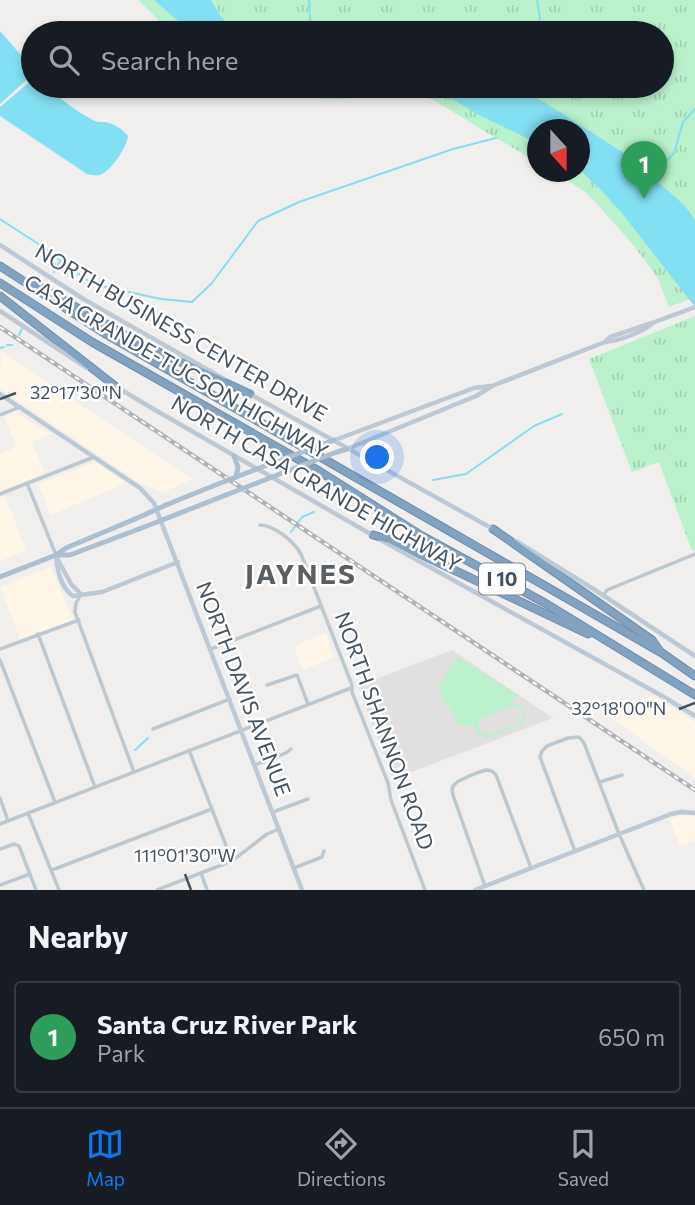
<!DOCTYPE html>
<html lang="en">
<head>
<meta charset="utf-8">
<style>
  body { margin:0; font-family:Commissioner,sans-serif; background:#20242c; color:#f1f3f6 }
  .compass { position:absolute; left:527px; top:119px; width:63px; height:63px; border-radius:50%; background:#171b24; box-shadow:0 4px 10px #0003; rotate:159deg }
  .you { position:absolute; left:378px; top:458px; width:24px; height:24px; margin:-18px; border:5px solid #fff; border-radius:50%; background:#1a73e8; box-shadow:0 0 0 10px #1a73e833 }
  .badge { display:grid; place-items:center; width:46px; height:46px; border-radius:50%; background:#0d79ec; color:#fff; font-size:23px; font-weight:700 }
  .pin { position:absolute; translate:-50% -58px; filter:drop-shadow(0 2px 4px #0008) }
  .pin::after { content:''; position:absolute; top:37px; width:24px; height:21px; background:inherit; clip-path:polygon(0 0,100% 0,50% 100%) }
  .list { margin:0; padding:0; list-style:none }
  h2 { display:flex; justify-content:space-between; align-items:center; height:91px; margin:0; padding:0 28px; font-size:30px }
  h2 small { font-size:23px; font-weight:400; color:#9ea1a6 }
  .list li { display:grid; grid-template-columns:46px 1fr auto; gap:21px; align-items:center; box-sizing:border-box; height:112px; margin:0 14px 14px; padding:0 14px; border:2px solid #363941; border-radius:7px }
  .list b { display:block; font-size:26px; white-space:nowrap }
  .list p { margin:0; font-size:23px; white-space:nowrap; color:#9ea1a6 }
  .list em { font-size:23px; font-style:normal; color:#9ea1a6 }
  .icon { flex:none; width:38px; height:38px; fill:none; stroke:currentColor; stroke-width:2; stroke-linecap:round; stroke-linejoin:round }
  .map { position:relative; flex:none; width:695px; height:890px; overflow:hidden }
  .search { position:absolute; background:#171b24; box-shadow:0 4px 10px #0003; left:21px; right:21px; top:21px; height:77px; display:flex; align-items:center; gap:18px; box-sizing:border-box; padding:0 24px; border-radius:38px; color:#9ea1a6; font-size:26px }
  .sheet { height:217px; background:#171b24 }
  nav { display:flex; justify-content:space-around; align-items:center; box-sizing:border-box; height:98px; border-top:2px solid #363941; background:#171b24; font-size:19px; color:#9ea1a6 }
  nav a { display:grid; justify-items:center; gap:4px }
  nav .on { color:#0d79ec }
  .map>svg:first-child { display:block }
  .commercial { fill:#fdf5e5 }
  .education { fill:#e2dfe0 }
  .park { fill:url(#park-tufts) }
  .garden { fill:#b9f2cc; fill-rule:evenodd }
  .water { fill:#83e0f2 }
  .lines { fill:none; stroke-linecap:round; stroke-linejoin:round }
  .stream { stroke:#83e0f2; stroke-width:2 }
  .highway-casing { stroke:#6d8eac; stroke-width:9 }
  .street { stroke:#bdc9d1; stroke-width:3.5 }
  .secondary { stroke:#bdcad6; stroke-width:4.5 }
  .primary { stroke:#abbfcf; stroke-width:5 }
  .highway { stroke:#82a3c0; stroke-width:7 }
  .rail-casing { stroke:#b0b4b9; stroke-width:4.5 }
  .rail { stroke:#fff; stroke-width:2; stroke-dasharray:5; stroke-linecap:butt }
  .primary-bridge { stroke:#abbfcf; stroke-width:5 }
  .ticks { fill:none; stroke:#45525d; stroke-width:2.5 }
  .labels { text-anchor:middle; stroke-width:5; stroke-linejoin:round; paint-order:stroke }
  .shield { fill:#fff; stroke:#7d868e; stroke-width:2 }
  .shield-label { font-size:19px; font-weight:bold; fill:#45525d }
  .street-label { font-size:21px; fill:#45525d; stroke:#fff }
  .district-label { font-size:28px; font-weight:bold; letter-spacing:2px; fill:#5a5f63; stroke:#fff }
  .ticks-label { font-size:18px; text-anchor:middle; fill:#45525d; stroke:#fff; stroke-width:5; stroke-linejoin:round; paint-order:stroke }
</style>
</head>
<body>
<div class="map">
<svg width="695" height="890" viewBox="0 0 695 890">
  <defs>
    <pattern id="park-tufts" width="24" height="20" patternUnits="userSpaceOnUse" patternTransform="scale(1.75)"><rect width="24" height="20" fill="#b9f2cc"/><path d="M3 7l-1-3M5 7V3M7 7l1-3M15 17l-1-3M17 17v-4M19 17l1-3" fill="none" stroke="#a0d1b2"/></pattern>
  </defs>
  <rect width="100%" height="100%" fill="#f1eeee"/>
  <g class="commercial">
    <path d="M1 351 98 417 192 479 162 493 137 481 0 389Z"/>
    <path d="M15 412 51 434 32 442 45 474 0 491V454L16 447 4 417Z"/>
    <path d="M95 462 126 483 51 515 38 484Z"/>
    <path d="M5 496 26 550 0 561V498Z"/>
    <path d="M51 567 73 620 20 639 0 587Z"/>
    <path d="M326 633 334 657 303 670 294 646Z"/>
    <path d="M653 696 695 722V778L613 719 622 707Z"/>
    <path d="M687 814 695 816V841L680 846 669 819Z"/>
  </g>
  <path class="education" d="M452 650 553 718 393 779 358 686Z"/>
  <g class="park">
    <path d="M138 0H695V297L669 307 657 277 634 246 600 207 585 192 555 172H580V130H538L537 162 481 129 435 101 416 93 397 90 379 92 344 99 315 98 284 94 258 86H662V33H172Z"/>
    <path d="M695 316V550L692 551 659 462 632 472 589 359Z"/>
  </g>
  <path class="garden" d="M457 657 517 695 511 703C524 703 529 713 522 724L488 738 480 736 475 729 474 724 469 727 456 723 451 708 446 707 439 684ZM512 706H516L522 710 523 717 519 723 489 735 482 733 480 731 478 723 483 717Z"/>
  <g class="water">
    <path d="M154 0H211L221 17 235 33H192Z"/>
    <path d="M0 31 33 69V74L0 104Z"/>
    <path d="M33 79V86H47C60 99 76 111 93 120 98 123 103 121 109 123 116 125 123 130 128 136 127 147 111 171 100 175 95 176 92 175 87 174L0 116V107Z"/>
    <path d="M432 86H513L536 97 630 157 685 206 695 220V307L621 212 603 192 580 170V130H538L537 143 475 113Z"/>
  </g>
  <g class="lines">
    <g class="stream">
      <path d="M309 0 311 33"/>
      <path d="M537 33 540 18 537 0"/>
      <path d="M526 94 527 86"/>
      <path d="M651 177 674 153 683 122 695 109"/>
      <path d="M0 219 40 245 92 284 161 299 192 302 212 283 258 221 299 202 453 149 496 138"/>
      <path d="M54 272 60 261"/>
      <path d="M19 335 22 329"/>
      <path d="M7 345H12"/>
      <path d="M0 348 4 347"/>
      <path d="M433 480 466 474 534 426 562 414"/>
      <path d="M291 532 302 517 314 512"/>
      <path d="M135 750 148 738"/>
    </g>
    <g class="highway-casing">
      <g id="highway">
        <path d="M0 266 104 333 662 653 695 676"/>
        <path d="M31 282 139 343 250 394"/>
        <path d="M0 283 92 342 319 471 422 536 545 603 695 695"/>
        <path d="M0 296 115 386"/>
        <path d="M493 529 652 640 659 650"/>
        <path d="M373 535 391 540 588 634"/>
      </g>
    </g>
    <g class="street">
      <path d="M0 415 20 407"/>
      <path d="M27 483 56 555"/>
      <path d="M0 494 94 457"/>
      <path d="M260 525C276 526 293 541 301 554L352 685V692L388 783 391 800 425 890"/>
      <path d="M80 596 76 603 75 612 134 772"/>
      <path d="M603 596 607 590 695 554"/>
      <path d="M38 634 95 787"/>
      <path d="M0 649 79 620"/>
      <path d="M211 649 321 606"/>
      <path d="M0 660 55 802"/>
      <path d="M267 685 297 675 308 704"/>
      <path d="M153 729 230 699"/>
      <path d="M189 750 232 861"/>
      <path d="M255 765 286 753 291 749"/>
      <path d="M600 782 622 775"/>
      <path d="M0 798 8 821"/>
      <path d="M273 812 308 799"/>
      <path d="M28 813 59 890"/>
      <path d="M0 824 351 688"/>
      <path d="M0 849 14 844 19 846 36 890"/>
      <path d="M575 851 540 757 542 751 547 746 568 738 579 737 584 743 619 834 644 890"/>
      <path d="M294 868 322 857 324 851"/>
      <path d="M52 870 212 809"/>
      <path d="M201 873 207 890"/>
      <path d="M0 885 30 874"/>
      <path d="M485 886 453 795C452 790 451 788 455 784 458 780 481 771 486 770 492 770 492 771 496 775L531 868"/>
      <path d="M157 890 232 861 267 834 279 829"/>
    </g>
    <g class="secondary">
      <path d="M0 245 85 300 224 379"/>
      <path d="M0 311 87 368"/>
      <path d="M605 342C619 341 640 333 652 324"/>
      <path d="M115 386 150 407 374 536"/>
      <path d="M0 394 140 488 154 503 302 890"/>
      <path d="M250 394 493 529"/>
      <path d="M335 440 474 388 491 386"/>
      <path d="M367 442 364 450 367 460"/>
      <path d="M347 449 476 396 492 386 605 342 610 337 652 323 695 307"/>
      <path d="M381 540 664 697 695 716"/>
      <path d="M516 541 595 590 695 656"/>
      <path d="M56 555C57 570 60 587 73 596L102 592 178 562"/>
      <path d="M56 556 71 584 81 594"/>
      <path d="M475 890 671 814 681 812 695 813"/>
    </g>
    <g class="primary">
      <path d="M324 444 334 440"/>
      <path d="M337 452 347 449"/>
      <path d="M234 456 238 467 236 477"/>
      <path d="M236 477 275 462"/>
      <path d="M257 483 290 470"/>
      <path d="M166 505 213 486"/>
      <path d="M170 517 226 495"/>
      <path d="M56 555H70L139 529"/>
      <path d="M0 577 56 555 66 548 135 519"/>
    </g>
    <use href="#highway" class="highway"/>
    <g class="rail-casing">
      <path id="rail" d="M0 327 695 790"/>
    </g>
    <use href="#rail" class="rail"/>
    <g class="primary-bridge">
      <path d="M275 462 324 444"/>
      <path d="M290 470 337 452"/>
      <path d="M213 486 236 477"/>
      <path d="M226 495 257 483"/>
      <path d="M135 519 166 505"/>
      <path d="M139 529 170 517"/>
    </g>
  </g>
  <path class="ticks" d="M0 399 16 393M679 709 695 703M185 874 191 890"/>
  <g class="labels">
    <rect class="shield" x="479" y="563.5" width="46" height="31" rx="5"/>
    <g class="shield-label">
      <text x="502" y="586">I 10</text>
    </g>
    <g class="street-label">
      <text transform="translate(181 333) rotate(30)" y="7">NORTH BUSINESS CENTER DRIVE</text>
      <text transform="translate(176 367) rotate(30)" y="7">CASA GRANDE-TUCSON HIGHWAY</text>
      <text transform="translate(316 484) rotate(30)" y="7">NORTH CASA GRANDE HIGHWAY</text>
      <text transform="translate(243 689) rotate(69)" y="7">NORTH DAVIS AVENUE</text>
      <text transform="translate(384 731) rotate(70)" y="7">NORTH SHANNON ROAD</text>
    </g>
    <g class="district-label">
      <text x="301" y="584">JAYNES</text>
    </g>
  </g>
  <g class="ticks-label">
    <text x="76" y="399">32°17'30"N</text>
    <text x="619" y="715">32°18'00"N</text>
    <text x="185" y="862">111°01'30"W</text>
  </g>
</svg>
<svg class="compass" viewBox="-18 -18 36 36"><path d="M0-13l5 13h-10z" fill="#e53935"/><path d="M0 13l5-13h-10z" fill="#9ea1a6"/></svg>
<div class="you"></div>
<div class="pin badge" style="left:644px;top:199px;background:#2e9e5b">1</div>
<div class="search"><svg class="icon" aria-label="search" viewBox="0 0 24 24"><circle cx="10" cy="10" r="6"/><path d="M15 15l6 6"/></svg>Search here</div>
</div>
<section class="sheet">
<h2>Nearby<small></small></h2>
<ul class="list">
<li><span class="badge" style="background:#2e9e5b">1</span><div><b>Santa Cruz River Park</b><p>Park</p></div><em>650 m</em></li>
</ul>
</section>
<nav>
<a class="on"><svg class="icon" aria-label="map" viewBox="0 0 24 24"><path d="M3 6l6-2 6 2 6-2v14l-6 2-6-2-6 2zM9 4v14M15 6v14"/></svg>Map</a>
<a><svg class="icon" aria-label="directions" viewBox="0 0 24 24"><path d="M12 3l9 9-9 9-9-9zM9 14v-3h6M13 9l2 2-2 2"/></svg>Directions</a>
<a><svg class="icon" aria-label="saved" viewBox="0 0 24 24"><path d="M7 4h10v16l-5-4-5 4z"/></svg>Saved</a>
</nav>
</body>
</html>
